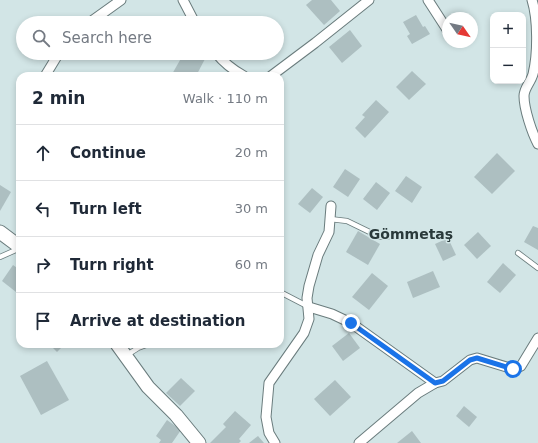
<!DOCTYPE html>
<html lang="en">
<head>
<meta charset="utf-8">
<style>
  body { margin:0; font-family:"DejaVu Sans",sans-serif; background:#f6f6f7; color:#1f2937 }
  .controls { position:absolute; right:12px; top:12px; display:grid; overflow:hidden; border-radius:8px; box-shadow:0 2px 6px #0003 }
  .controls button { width:36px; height:36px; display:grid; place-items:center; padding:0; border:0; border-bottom:1px solid #e0e1e3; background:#fff; color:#1f2937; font:20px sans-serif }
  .compass { position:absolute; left:442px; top:12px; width:36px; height:36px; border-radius:50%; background:#fff; box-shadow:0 2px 6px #0003; rotate:124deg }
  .stop { position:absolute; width:12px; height:12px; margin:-9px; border:3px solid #1a73e8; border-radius:50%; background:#fff }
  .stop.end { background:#1a73e8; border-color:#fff; box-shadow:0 1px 4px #0008 }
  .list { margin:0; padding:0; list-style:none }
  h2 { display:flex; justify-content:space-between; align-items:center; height:52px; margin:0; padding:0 16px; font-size:17px }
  h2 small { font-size:13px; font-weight:400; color:#747a83 }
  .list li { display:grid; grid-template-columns:26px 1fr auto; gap:12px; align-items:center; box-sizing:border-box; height:56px; padding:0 16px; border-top:1px solid #e0e1e3 }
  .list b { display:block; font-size:15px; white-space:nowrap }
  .list em { font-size:13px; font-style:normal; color:#747a83 }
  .icon { flex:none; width:22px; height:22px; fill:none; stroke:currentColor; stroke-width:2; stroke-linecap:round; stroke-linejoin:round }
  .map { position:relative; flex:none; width:538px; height:443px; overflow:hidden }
  .search { position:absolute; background:#fff; box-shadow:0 2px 6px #0003; left:16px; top:16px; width:268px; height:44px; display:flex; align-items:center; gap:10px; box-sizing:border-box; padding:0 14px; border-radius:22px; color:#747a83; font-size:15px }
  .panel { position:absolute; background:#fff; box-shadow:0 2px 6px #0003; left:16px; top:72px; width:268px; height:276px; border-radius:12px }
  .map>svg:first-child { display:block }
  .building { fill:#adbfc1 }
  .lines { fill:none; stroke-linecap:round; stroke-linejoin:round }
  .lane-casing { stroke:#6a7c7d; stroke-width:6 }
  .street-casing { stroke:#6a7c7d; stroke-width:11 }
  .secondary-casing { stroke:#6a7c7d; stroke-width:15 }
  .lane { stroke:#fff; stroke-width:4.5 }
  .street { stroke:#fff; stroke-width:9 }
  .secondary { stroke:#fff; stroke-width:13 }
  .route { stroke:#1a73e8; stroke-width:5 }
  .labels { text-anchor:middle; stroke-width:3; stroke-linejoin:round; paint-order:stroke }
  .quarter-label { font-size:14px; font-weight:bold; fill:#29393a; stroke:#d2e5e6 }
</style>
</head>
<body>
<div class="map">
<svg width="538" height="443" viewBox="0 0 538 443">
  <rect width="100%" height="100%" fill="#d2e5e6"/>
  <g class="building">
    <path d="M312 0H331L340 11 324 25 306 5Z"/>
    <path d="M416 15 423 27 425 26 430 34 412 44 407 36 410 34 403 22Z"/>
    <path d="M350 30 362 46 342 63 329 47Z"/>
    <path d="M184 53H198L206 57 196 76H171Z"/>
    <path d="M412 71 426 84 409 100 396 87Z"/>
    <path d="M376 100 389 112 365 138 355 128 365 117 362 115Z"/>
    <path d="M497 153 515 171 492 194 474 177Z"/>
    <path d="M345 169 360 179 348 197 333 187Z"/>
    <path d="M406 176 422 187 412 203 395 191Z"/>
    <path d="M376 182 390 193 377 210 363 199Z"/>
    <path d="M0 185 11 192 0 211Z"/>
    <path d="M312 188 323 197 310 213 298 204Z"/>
    <path d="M533 226 538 228V250L524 242Z"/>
    <path d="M358 231 380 244 368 265 346 252Z"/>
    <path d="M478 232 491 246 477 259 464 245Z"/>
    <path d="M448 238 456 255 443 261 435 244Z"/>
    <path d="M503 263 516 275 500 293 487 282Z"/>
    <path d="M13 265 20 270V287L16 292 2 281Z"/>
    <path d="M433 271 440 287 413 298 407 282Z"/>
    <path d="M372 273 388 286 369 310 352 297Z"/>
    <path d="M349 333 360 348 343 361 332 346Z"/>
    <path d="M49 344H65L57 352Z"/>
    <path d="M47 361 69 400 41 415 20 376Z"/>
    <path d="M181 378 195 391 180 406 166 393Z"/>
    <path d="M335 380 351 397 330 416 314 399Z"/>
    <path d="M464 406 477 417 469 427 456 416Z"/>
    <path d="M235 411 251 425 239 439 241 441 239 443H210L226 427 223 424Z"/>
    <path d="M167 420 181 430 172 443H159L161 440 156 436Z"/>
    <path d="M412 431 421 443H397Z"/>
    <path d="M258 436 264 443H249Z"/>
  </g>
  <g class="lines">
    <g class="lane-casing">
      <g id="lane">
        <path d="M330 219 347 221 380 237 392 236"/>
        <path d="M518 253 538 268"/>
        <path d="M0 257 18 249"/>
        <path d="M280 292 307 306"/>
        <path d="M127 355 138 348 149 344"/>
      </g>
    </g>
    <g class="street-casing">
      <g id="street">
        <path d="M183 0 195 23"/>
        <path d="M428 0 448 31"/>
        <path d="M532 0C538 19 538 54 533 74 531 82 524 88 524 96 524 109 532 133 538 144"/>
        <path d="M89 23 121 0"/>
        <path d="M216 53C224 63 233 70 244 76"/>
        <path d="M45 76 59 53"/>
        <path d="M271 76 315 43 369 0"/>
        <path d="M309 307 332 314 351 323 435 383"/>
        <path d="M275 443 269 433 266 417 269 383 304 333 309 319 307 298 309 286 318 255 329 232 331 206"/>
        <path d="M359 443 418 393 435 383 443 381 470 360 477 358 513 369 521 366 538 338"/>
      </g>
    </g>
    <g class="secondary-casing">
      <g id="secondary">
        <path d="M0 232 20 247"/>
        <path d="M117 344 148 387 176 415 199 443"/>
      </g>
    </g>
    <use href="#lane" class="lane"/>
    <use href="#street" class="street"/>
    <use href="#secondary" class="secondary"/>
  </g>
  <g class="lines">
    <path class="route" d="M351 323 435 383 443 381 470 360 477 358 513 369"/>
  </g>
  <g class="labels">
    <g class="quarter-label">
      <text x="411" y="239">Gömmetaş</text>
    </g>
  </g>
</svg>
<div class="controls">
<button>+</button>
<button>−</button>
</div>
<svg class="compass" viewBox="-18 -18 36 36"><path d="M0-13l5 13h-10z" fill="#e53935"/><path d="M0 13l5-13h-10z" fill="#747a83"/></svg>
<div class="stop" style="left:513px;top:369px"></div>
<div class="stop end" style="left:351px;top:323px"></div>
<div class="search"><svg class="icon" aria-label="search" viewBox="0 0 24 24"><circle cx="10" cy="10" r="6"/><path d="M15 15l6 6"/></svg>Search here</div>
<section class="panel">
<h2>2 min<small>Walk · 110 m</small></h2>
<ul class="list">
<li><svg class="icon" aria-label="ahead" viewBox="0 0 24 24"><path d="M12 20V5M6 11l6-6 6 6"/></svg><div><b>Continue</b></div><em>20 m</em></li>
<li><svg class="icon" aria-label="left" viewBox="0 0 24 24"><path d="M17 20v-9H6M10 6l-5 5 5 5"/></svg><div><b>Turn left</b></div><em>30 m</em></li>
<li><svg class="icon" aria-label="right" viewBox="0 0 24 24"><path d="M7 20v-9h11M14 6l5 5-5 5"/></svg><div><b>Turn right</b></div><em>60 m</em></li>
<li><svg class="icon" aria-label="arrive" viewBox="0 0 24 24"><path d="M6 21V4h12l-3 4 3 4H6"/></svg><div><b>Arrive at destination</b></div></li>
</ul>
</section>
</div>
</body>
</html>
